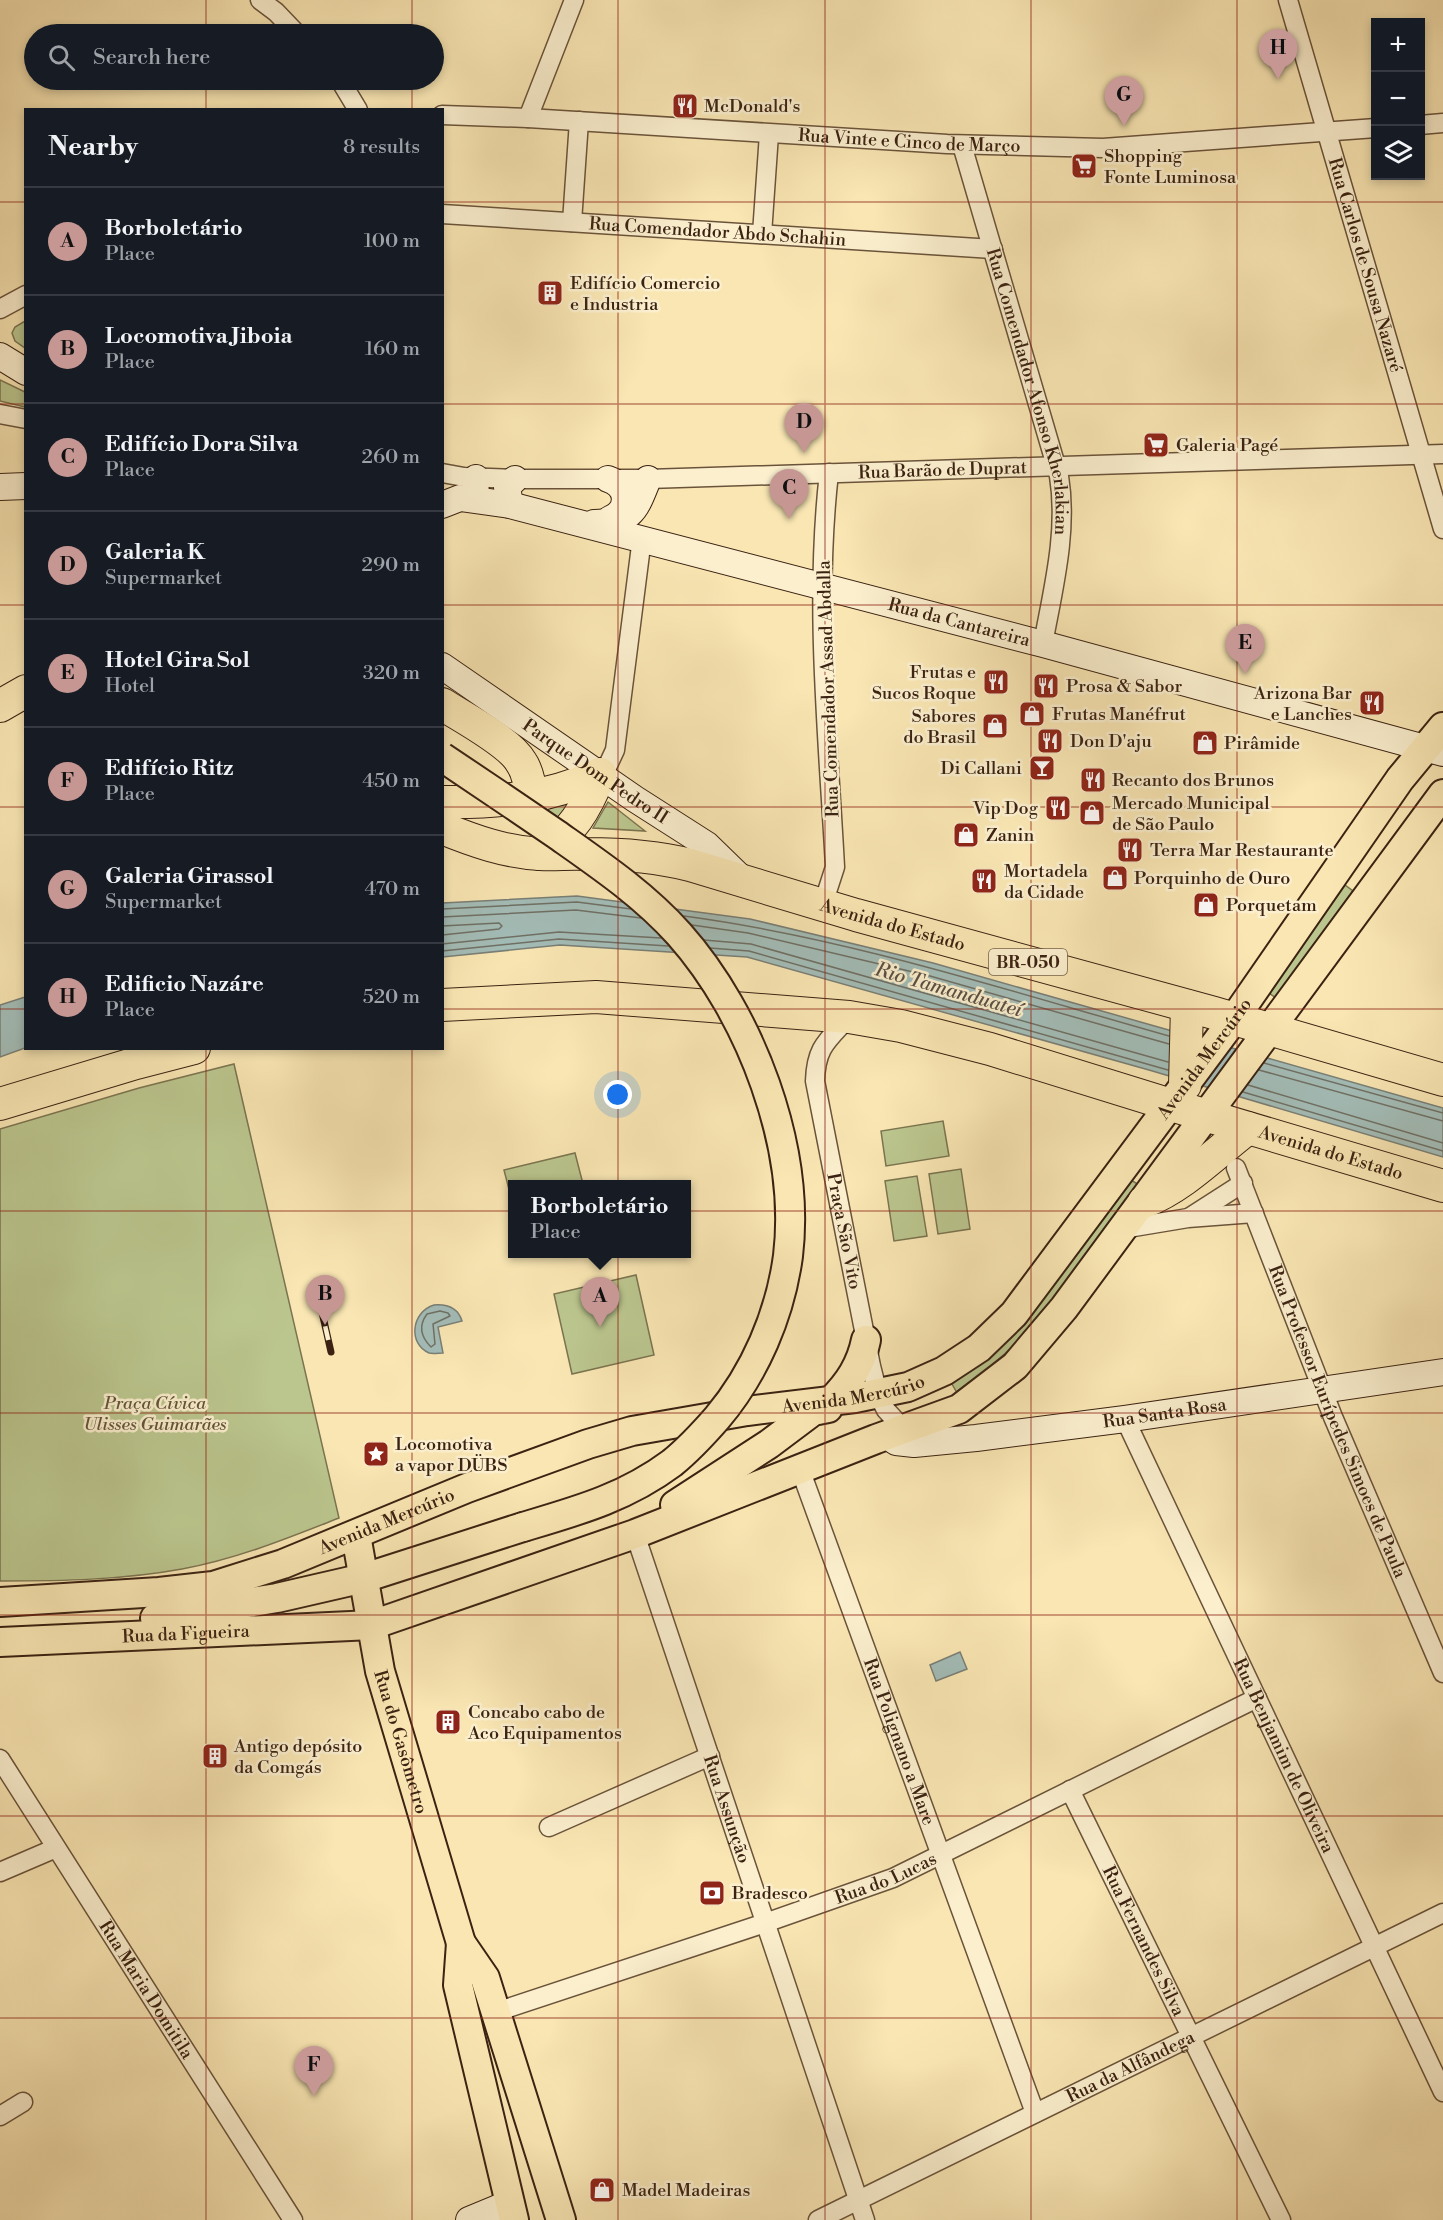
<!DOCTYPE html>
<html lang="en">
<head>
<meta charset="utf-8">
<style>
  body { margin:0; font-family:"Libre Bodoni",serif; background:#242831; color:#f1f3f6 }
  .controls { position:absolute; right:18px; top:18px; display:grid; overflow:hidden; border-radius:0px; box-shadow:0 3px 9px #0003 }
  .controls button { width:54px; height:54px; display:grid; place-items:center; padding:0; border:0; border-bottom:2px solid #363941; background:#171b24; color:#f1f3f6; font:30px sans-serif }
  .you { position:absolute; left:618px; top:1095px; width:21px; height:21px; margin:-15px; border:4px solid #fff; border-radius:50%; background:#1a73e8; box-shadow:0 0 0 9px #1a73e833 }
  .badge { display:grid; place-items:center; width:39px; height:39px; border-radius:50%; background:#c59692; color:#111; font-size:20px; font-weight:700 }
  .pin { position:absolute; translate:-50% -50px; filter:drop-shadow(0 2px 3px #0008) }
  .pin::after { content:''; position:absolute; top:32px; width:21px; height:18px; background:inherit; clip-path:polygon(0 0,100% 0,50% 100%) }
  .popup { position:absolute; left:508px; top:1180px; width:183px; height:78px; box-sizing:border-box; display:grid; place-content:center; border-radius:0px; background:#171b24; filter:drop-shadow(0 2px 4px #0005); font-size:20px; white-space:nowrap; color:#9ea1a6 }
  .popup b { font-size:22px; color:#f1f3f6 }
  .popup::after { content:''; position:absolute; left:50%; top:100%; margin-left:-12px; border:12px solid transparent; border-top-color:#171b24 }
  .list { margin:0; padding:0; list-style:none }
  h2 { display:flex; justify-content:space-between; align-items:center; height:78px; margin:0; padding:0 24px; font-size:26px }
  h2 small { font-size:20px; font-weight:400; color:#9ea1a6 }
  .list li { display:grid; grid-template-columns:39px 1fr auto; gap:18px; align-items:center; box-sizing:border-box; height:108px; padding:0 24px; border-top:2px solid #363941 }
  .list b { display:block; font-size:22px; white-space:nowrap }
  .list p { margin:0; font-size:20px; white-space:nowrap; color:#9ea1a6 }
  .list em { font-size:20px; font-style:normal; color:#9ea1a6 }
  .icon { flex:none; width:33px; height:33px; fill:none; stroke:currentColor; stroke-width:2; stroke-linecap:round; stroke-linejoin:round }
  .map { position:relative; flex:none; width:1443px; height:2220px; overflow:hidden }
  .search { position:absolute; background:#171b24; box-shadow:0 3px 9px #0003; left:24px; top:24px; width:420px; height:66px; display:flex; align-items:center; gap:15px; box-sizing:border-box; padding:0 21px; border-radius:33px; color:#9ea1a6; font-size:22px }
  .panel { position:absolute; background:#171b24; box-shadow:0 3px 9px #0003; left:24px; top:108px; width:420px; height:942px; border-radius:0px }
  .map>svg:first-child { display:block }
  .green { fill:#bbc68e; stroke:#7b7450; stroke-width:1.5 }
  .water { fill:#a3bdb8; stroke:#797f76; stroke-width:1.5 }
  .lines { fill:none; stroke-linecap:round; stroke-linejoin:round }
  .shore { stroke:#6f7065; stroke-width:1.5 }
  .street-casing { stroke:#6a533a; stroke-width:21 }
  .secondary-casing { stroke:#3b2212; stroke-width:28 }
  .primary-casing { stroke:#3b2212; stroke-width:32 }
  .highway-casing { stroke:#3b2212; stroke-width:34 }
  .street { stroke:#fbefce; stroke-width:18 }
  .secondary { stroke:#fbefce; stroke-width:26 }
  .primary { stroke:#f9e6b3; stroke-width:28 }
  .highway { stroke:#f9e6b3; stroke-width:32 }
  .rail-casing { stroke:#3b2212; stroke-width:7 }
  .rail { stroke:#fbefce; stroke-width:4.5; stroke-dasharray:14; stroke-linecap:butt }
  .primary-bridge-casing { stroke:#3b2212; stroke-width:32; stroke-linecap:butt }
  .primary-bridge { stroke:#f9e6b3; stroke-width:28 }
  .grid { fill:none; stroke:#8f2418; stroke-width:1.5; stroke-opacity:0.55 }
  .labels { text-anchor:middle; stroke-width:5; stroke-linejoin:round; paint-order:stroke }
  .shield { fill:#fbefce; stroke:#75604a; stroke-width:1.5 }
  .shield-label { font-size:16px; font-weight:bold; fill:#3b2212 }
  .poi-label { font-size:18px; fill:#3b2212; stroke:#fbefce; text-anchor:start }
  .street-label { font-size:18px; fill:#3b2212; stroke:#fbefce }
  .park-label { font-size:18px; font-style:italic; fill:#615337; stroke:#fbefce }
  .water-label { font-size:20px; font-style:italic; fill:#5a5044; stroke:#fbefce }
</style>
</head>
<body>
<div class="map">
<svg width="1443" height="2220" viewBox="0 0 1443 2220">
  <rect width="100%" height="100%" fill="#f9e6b3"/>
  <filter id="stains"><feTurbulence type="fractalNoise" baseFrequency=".00333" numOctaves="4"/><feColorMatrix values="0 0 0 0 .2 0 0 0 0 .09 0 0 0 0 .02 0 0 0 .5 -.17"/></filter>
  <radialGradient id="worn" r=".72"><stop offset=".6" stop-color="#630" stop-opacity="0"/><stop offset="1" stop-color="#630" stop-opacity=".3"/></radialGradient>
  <g class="green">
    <path d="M25 321V348L15 341 12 333 15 327Z"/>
    <path d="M0 380 25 392V407L0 401Z"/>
    <path d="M577 795 563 825 540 808Z"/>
    <path d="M608 802 645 831 593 828Z"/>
    <path d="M1345 885 1353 891 1276 998 1269 993Z"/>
    <path d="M234 1064 339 1518C288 1538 237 1559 182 1569 122 1580 61 1581 0 1581V1129L139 1088Z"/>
    <path d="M943 1121 949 1156 886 1166 881 1131Z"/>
    <path d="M575 1153 583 1184H513V1205L504 1170Z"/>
    <path d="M961 1169 970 1229 938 1234 929 1174Z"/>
    <path d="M917 1176 927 1236 894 1241 885 1181Z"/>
    <path d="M1131 1180 1139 1185 1040 1318C1015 1347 988 1370 957 1393L952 1384 990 1356Z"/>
    <path d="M636 1275 654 1355 572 1374 554 1294Z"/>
  </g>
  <g class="water">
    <path d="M577 896 750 919 933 963 1443 1108V1157L1149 1070 747 957 560 945 443 957V903Z"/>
    <path d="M25 997V1048L0 1057V1005Z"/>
    <path d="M434 1305C447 1304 458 1308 462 1321L438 1327 443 1353C439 1353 433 1354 429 1353 408 1344 411 1312 434 1305Z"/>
    <path d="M960 1652 967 1669 936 1681 930 1665Z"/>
  </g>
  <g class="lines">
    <g class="shore">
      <path d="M442 909 577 902 631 909"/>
      <path d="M684 916C849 938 1009 991 1169 1036"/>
      <path d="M442 917 576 910 641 918"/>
      <path d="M692 925 748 933 930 976 1169 1044"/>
      <path d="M442 926 499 923 502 926 499 929 442 935"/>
      <path d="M704 940 751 944 1168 1062"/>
      <path d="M442 944 559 932 661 938"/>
      <path d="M710 948 749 951 1168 1070"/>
      <path d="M442 951 559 939 668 946"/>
      <path d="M1264 1063 1443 1113"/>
      <path d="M1259 1070 1443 1121"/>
      <path d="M1248 1085 1443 1143"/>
      <path d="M1243 1092 1443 1151"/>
      <path d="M440 1311 448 1313 450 1316 433 1324 435 1344 431 1347C421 1337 418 1326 427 1314Z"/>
    </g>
    <g class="street-casing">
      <g id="street">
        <path d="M260 0 276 12 297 34"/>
        <path id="s1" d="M1288 0 1443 529"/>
        <path d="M340 80 358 110"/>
        <path id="s2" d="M442 115 528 118 947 144 1103 148 1376 128"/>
        <path d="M528 118 574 0"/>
        <path d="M1420 125 1443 123"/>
        <path id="s3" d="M962 145 1059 476C1068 532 1053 589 1043 644"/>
        <path id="s4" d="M442 214 993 249"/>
        <path d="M572 222 579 121"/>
        <path d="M762 234 769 134"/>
        <path d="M0 309 26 295"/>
        <path d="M0 414 26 419"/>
        <path id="s5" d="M442 473 464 477 515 479H648L1443 454"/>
        <path d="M600 774 608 765 615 750 642 538"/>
        <path d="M823 904 835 867C828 736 814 604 829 473"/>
        <path id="s6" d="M849 1017C827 1041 816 1047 815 1081L871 1366 878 1394 886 1410 908 1434"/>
        <path id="s7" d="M1236 1168 1333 1417 1443 1673"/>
        <path d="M1190 1217 1243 1183"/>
        <path d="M1122 1229 1188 1218 1254 1213"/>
        <path id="s8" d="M1125 1419 1443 2092"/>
        <path id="s9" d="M800 1469 1035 2113"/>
        <path id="s10" d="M635 1534 865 2220"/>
        <path id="s11" d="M0 1759 293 2220"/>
        <path id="s12" d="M1070 1790 1281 2220"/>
        <path d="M549 1827 710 1756"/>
        <path d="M0 1872 56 1848"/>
        <path id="s13" d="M496 2012 765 1923 893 1878 1257 1698"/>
        <path d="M0 2116 23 2102"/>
        <path id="s14" d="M818 2220 1443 1913"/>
      </g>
    </g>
    <g class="secondary-casing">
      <g id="secondary">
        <path d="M0 356 26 372"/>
        <path d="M608 479C629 486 631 510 610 519"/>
        <path d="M0 487 26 486"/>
        <path d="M475 499 476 478"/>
        <path id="s15" d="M442 505 460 498 510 505 1043 644 1443 753"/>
        <path d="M510 505 507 487 515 479"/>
        <path d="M594 523C633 522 635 511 648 479"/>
        <path id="s16" d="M442 666 635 799 707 845 744 881"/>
        <path id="s17" d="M887 1435 896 1442 914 1444 976 1438 1125 1419 1443 1372"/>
        <path d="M469 2220 510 2203"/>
      </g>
    </g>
    <g class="primary-casing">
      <g id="primary">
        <path d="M831 1401C849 1383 861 1365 866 1340"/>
        <path d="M675 1505 769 1444 813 1411 828 1408"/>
        <path id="s18" d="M356 1535 380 1671 417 1795 461 1943 485 1978 561 2220"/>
        <path id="s19" d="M0 1602 159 1592 213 1586 283 1564 467 1488 588 1444 632 1431 747 1411 855 1398 908 1387 944 1371 979 1348 1014 1314 1234 1019 1400 779 1443 727"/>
        <path d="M155 1618 277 1598 364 1578 523 1527"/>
        <path id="s20" d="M0 1642 372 1625 635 1534 876 1439 959 1409 1015 1366 1064 1308 1443 794"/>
        <path d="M461 1943 458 1985 514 2220"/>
      </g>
    </g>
    <g class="highway-casing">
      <g id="highway">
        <path d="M442 704C462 717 510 742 521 762 528 772 530 785 531 797"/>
        <path d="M0 706 26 691"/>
        <path d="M442 802C497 803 551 798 600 774"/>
        <path id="s21" d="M442 828C474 841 505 852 540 854 555 855 570 853 586 854 621 854 655 856 690 865L856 915 1214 1013 1443 1080"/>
        <path d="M540 854C572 833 586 809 600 774"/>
        <path id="s22" d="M442 1005 596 997 849 1017 901 1026 990 1049 1171 1105 1443 1186"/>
        <path d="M1185 1085 1187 1006"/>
        <path d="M0 1104 136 1063 194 1048"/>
        <path d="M1144 1202C1184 1186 1214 1154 1248 1128"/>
      </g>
    </g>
    <use href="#street" class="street"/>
    <use href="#secondary" class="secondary"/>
    <use href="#primary" class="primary"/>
    <use href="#highway" class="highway"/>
    <g class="rail-casing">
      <path id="rail" d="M319 1299 331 1352"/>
    </g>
    <use href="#rail" class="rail"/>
    <g class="primary-bridge-casing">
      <path id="primary-bridge" d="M442 757C481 783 518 808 556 834 600 865 643 894 679 934 751 1015 801 1147 788 1256 780 1315 755 1373 717 1418 703 1434 688 1450 672 1463 625 1498 577 1511 523 1527"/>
    </g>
    <use href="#primary-bridge" class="primary-bridge"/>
  </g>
  <path class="grid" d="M206 0V34M412 0V34M618 0V2220M825 0V2220M1031 0V2220M1237 0V2220M206 80V110M412 80V110M0 202H26M442 202H1443M0 404H26M442 404H1443M0 605H26M442 605H1443M0 807H26M442 807H1443M0 1009H26M442 1009H1443M206 1048V2220M412 1048V2220M0 1211H1443M0 1413H1443M0 1615H1443M0 1816H1443M0 2018H1443"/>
  <defs>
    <g id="restaurant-square" transform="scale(1.35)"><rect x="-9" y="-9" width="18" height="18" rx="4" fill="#8f2418" stroke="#fbefce"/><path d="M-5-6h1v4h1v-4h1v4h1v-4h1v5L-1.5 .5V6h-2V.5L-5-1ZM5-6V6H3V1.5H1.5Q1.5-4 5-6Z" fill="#fff"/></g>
    <g id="supermarket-square" transform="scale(1.35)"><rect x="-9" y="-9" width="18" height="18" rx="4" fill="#8f2418" stroke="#fbefce"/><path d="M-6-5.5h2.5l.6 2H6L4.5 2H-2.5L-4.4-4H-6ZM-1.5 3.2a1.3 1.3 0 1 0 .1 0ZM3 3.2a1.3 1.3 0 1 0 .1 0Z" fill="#fff"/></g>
    <g id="building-square" transform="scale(1.35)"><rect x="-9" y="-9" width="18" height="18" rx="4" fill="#8f2418" stroke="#fbefce"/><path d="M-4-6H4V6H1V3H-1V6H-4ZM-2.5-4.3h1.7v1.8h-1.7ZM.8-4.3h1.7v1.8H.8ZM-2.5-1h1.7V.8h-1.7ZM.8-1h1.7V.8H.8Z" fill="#fff"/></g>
    <g id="shop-square" transform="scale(1.35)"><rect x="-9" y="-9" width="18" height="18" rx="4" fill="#8f2418" stroke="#fbefce"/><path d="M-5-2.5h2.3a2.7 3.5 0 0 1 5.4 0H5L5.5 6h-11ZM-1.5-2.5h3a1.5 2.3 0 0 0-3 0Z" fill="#fff"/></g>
    <g id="bar-square" transform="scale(1.35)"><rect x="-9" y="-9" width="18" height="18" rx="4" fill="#8f2418" stroke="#fbefce"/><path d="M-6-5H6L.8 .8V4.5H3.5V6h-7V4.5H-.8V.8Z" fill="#fff"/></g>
    <g id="sight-square" transform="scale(1.35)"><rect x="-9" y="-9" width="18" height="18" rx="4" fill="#8f2418" stroke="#fbefce"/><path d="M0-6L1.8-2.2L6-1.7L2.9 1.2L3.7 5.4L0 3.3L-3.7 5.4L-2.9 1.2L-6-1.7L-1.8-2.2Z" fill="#fff"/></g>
    <g id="bank-square" transform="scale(1.35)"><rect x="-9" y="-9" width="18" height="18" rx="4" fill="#8f2418" stroke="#fbefce"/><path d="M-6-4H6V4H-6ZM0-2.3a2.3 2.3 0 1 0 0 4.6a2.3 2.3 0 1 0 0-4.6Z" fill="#fff"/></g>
  </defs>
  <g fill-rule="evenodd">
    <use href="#restaurant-square" x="685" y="106"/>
    <use href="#supermarket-square" x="1084" y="166"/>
    <use href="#building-square" x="550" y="293"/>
    <use href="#supermarket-square" x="1156" y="445"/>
    <use href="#restaurant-square" x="996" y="682"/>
    <use href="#restaurant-square" x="1046" y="686"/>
    <use href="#restaurant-square" x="1372" y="703"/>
    <use href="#shop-square" x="1032" y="714"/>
    <use href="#shop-square" x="995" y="726"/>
    <use href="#restaurant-square" x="1050" y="741"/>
    <use href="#shop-square" x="1205" y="743"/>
    <use href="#bar-square" x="1042" y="768"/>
    <use href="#restaurant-square" x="1093" y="780"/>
    <use href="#restaurant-square" x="1058" y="808"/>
    <use href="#shop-square" x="1092" y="813"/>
    <use href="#shop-square" x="966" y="835"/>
    <use href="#restaurant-square" x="1130" y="850"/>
    <use href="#shop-square" x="1115" y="878"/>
    <use href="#restaurant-square" x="984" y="881"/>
    <use href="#shop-square" x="1206" y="905"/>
    <use href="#sight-square" x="376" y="1454"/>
    <use href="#building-square" x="448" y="1722"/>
    <use href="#building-square" x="215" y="1756"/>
    <use href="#bank-square" x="712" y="1893"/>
    <use href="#shop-square" x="602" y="2190"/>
  </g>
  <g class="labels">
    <rect class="shield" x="989" y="949" width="78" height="26" rx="4.5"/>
    <g class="shield-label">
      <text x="1028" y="968">BR-050</text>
    </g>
    <g class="poi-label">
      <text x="704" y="112">McDonald's</text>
      <text x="1104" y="162">Shopping<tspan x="1104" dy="21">Fonte Luminosa</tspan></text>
      <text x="570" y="289">Edifício Comercio<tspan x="570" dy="21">e Industria</tspan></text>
      <text x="1176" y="451">Galeria Pagé</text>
      <text x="976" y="678" text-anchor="end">Frutas e<tspan x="976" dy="21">Sucos Roque</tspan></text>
      <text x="1066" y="692">Prosa &amp; Sabor</text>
      <text x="1352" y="699" text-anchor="end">Arizona Bar<tspan x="1352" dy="21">e Lanches</tspan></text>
      <text x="1052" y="720">Frutas Manéfrut</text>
      <text x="976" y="722" text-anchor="end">Sabores<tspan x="976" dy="21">do Brasil</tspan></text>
      <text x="1070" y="747">Don D'aju</text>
      <text x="1224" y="749">Pirâmide</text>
      <text x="1022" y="774" text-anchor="end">Di Callani</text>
      <text x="1112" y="786">Recanto dos Brunos</text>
      <text x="1112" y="809">Mercado Municipal<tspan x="1112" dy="21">de São Paulo</tspan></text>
      <text x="1038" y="814" text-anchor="end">Vip Dog</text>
      <text x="986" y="841">Zanin</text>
      <text x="1150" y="856">Terra Mar Restaurante</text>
      <text x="1004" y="877">Mortadela<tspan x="1004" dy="21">da Cidade</tspan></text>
      <text x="1134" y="884">Porquinho de Ouro</text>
      <text x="1226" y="911">Porquetam</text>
      <text x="395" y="1450">Locomotiva<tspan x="395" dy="21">a vapor DÜBS</tspan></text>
      <text x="468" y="1718">Concabo cabo de<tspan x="468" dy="21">Aco Equipamentos</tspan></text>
      <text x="234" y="1752">Antigo depósito<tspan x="234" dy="21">da Comgás</tspan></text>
      <text x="732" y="1899">Bradesco</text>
      <text x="622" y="2196">Madel Madeiras</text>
    </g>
    <g class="street-label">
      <text dy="6" stroke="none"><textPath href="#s2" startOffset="468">Rua Vinte e Cinco de Março</textPath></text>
      <text dy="6" stroke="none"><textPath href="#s4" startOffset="276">Rua Comendador Abdo Schahin</textPath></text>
      <text dy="6" stroke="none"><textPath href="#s1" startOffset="276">Rua Carlos de Sousa Nazaré</textPath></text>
      <text dy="6" stroke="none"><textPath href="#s3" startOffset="256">Rua Comendador Afonso Kherlakian</textPath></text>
      <text dy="6" stroke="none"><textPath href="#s5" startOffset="501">Rua Barão de Duprat</textPath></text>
      <text dy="6" stroke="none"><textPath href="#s15" startOffset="534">Rua da Cantareira</textPath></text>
      <text transform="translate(828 689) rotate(-92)" y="6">Rua Comendador Assad Abdalla</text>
      <text dy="6" stroke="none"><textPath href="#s16" startOffset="186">Parque Dom Pedro II</textPath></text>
      <text dy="6" stroke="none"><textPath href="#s21" startOffset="464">Avenida do Estado</textPath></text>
      <text dy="6" stroke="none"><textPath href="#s19" startOffset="1389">Avenida Mercúrio</textPath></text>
      <text dy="6" stroke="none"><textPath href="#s22" startOffset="909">Avenida do Estado</textPath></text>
      <text dy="6" stroke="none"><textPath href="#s6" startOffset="228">Praça São Vito</textPath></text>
      <text dy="6" stroke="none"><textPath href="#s19" startOffset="885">Avenida Mercúrio</textPath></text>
      <text dy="6" stroke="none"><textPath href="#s17" startOffset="282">Rua Santa Rosa</textPath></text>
      <text dy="6" stroke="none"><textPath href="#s7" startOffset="273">Rua Professor Eurípedes Simoes de Paula</textPath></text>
      <text dy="6" stroke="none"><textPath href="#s19" startOffset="399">Avenida Mercúrio</textPath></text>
      <text dy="6" stroke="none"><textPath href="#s20" startOffset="186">Rua da Figueira</textPath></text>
      <text dy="6" stroke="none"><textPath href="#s9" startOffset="290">Rua Polignano a Mare</textPath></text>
      <text dy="6" stroke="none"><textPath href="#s18" startOffset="212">Rua do Gasômetro</textPath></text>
      <text dy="6" stroke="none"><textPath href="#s8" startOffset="372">Rua Benjamim de Oliveira</textPath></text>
      <text dy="6" stroke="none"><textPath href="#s10" startOffset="290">Rua Assunção</textPath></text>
      <text dy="6" stroke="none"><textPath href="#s13" startOffset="412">Rua do Lucas</textPath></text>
      <text dy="6" stroke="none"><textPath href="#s12" startOffset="168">Rua Fernandes Silva</textPath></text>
      <text dy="6" stroke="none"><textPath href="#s11" startOffset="273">Rua Maria Domitila</textPath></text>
      <text dy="6" stroke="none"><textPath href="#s14" startOffset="348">Rua da Alfândega</textPath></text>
    </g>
    <g class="park-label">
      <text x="155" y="1409">Praça Cívica<tspan x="155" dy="21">Ulisses Guimarães</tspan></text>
    </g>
    <g class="water-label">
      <text transform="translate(949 989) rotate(16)" y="7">Rio Tamanduateí</text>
    </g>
  </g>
  <rect width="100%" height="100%" filter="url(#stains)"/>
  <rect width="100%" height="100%" fill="url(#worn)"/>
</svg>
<div class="controls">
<button>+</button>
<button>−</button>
<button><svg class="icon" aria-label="layers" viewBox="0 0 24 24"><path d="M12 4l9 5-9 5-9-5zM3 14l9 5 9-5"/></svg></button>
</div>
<div class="you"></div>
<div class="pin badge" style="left:600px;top:1327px">A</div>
<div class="popup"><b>Borboletário</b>Place</div>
<div class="pin badge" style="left:325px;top:1325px">B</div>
<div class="pin badge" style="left:789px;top:519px">C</div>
<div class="pin badge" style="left:804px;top:453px">D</div>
<div class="pin badge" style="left:1245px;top:674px">E</div>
<div class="pin badge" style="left:314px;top:2096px">F</div>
<div class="pin badge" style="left:1124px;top:126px">G</div>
<div class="pin badge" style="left:1278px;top:79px">H</div>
<div class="search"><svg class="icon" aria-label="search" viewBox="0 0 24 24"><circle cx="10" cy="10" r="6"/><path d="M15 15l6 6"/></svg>Search here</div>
<section class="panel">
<h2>Nearby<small>8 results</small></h2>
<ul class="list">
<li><span class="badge">A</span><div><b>Borboletário</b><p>Place</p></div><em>100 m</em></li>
<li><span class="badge">B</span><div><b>Locomotiva Jiboia</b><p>Place</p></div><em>160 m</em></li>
<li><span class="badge">C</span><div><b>Edifício Dora Silva</b><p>Place</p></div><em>260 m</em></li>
<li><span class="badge">D</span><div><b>Galeria K</b><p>Supermarket</p></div><em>290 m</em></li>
<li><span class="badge">E</span><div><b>Hotel Gira Sol</b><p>Hotel</p></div><em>320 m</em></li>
<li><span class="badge">F</span><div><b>Edifício Ritz</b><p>Place</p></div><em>450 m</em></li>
<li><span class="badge">G</span><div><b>Galeria Girassol</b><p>Supermarket</p></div><em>470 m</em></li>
<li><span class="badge">H</span><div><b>Edificio Nazáre</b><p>Place</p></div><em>520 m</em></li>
</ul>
</section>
</div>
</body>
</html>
